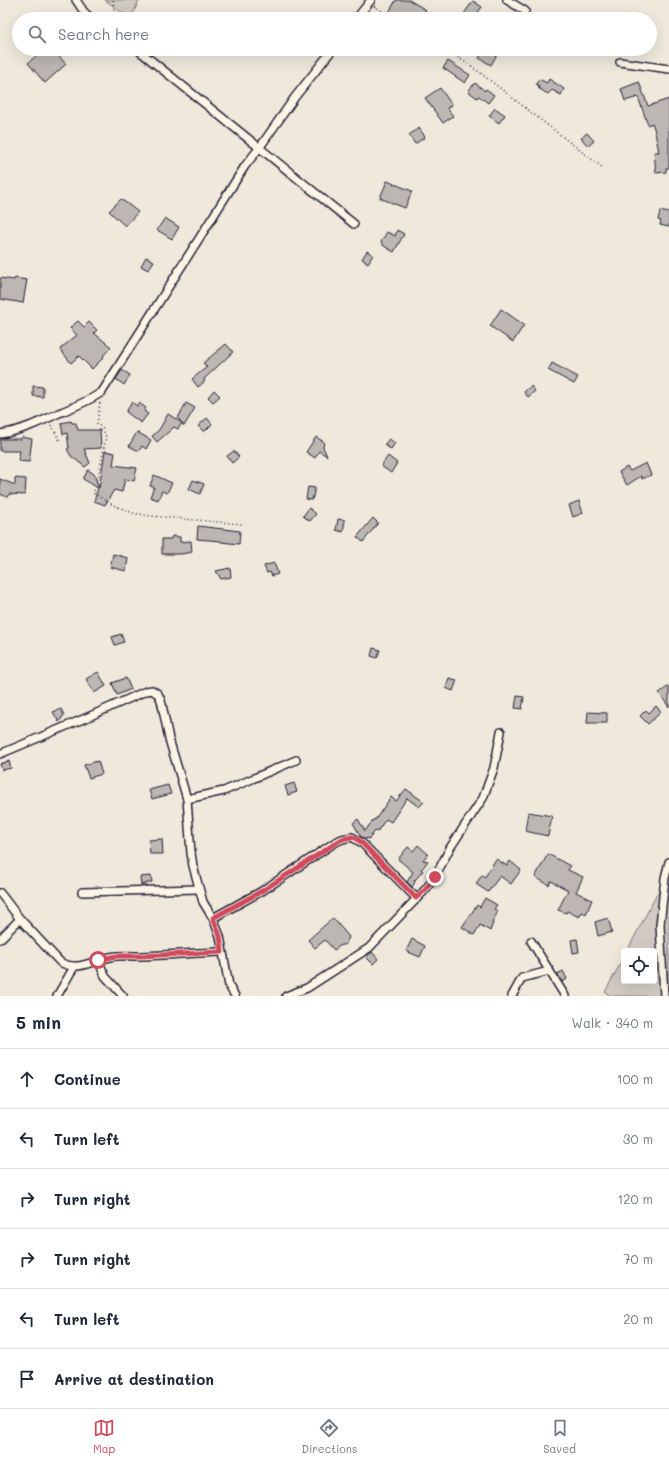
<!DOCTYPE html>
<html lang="en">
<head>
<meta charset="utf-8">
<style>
  body { margin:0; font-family:Mali,sans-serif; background:#f2f2f3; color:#1f2937 }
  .controls { position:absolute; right:12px; bottom:12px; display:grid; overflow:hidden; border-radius:4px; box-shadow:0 4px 16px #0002 }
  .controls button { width:36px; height:36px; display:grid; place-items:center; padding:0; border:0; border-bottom:1px solid #e0e1e3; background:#fff; color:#1f2937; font:20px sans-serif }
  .stop { position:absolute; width:12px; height:12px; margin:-9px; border:3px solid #d1495b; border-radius:50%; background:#fff }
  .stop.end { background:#d1495b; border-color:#fff; box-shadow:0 1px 4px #0008 }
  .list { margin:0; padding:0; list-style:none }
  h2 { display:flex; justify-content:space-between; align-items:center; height:52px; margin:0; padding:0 16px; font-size:17px }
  h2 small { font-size:13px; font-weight:400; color:#747a83 }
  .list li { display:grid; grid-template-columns:26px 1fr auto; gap:12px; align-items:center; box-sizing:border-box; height:60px; padding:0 16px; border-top:1px solid #e0e1e3 }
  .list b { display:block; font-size:15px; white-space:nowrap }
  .list em { font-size:13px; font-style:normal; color:#747a83 }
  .icon { flex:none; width:22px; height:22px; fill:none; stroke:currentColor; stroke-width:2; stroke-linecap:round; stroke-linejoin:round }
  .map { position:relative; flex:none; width:669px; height:996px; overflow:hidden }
  .search { position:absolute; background:#fff; box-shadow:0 4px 16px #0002; left:12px; right:12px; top:12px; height:44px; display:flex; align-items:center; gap:10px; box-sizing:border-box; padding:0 14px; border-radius:22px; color:#747a83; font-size:15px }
  .sheet { height:412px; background:#fff }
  nav { display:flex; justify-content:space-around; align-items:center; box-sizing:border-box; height:56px; border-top:1px solid #e0e1e3; background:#fff; font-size:11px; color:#747a83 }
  nav a { display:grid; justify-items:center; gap:2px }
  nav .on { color:#d1495b }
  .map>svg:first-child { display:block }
  .green { fill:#d1cbc3; stroke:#7a767f }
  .building { fill:#bcb7b3; stroke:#22223b }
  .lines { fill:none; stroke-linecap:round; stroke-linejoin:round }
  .street-casing { stroke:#22223b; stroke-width:10 }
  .path { stroke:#22223b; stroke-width:1.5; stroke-dasharray:1 3; stroke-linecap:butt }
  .street { stroke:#fcf5e5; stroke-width:7 }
  .route { stroke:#d1495b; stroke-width:5 }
</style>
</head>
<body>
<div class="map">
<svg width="669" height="996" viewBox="0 0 669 996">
  <rect width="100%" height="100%" fill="#efe8db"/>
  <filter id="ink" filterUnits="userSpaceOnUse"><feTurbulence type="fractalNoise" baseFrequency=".025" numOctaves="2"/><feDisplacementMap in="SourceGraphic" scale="8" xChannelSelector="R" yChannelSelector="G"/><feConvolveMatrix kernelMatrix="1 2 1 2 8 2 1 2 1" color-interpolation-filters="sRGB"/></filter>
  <g filter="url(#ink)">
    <g class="green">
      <path d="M105 0H139L131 19Z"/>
      <path d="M669 871V996H611L605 992 624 957V981H654V951H627Z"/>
    </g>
    <g class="building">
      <path d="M396 0H409L426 10 421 19H400L389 12Z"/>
      <path d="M473 1 482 7 473 19 461 18Z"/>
      <path d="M44 49H65L58 55 66 64 45 83 28 63Z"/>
      <path d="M485 49H500L491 65 479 58Z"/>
      <path d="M448 61 470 75 465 83 443 68Z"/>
      <path d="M539 79 547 83 549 79 564 89 561 95 552 90 548 94 538 88 539 86 536 84Z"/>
      <path d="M639 82 648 106 669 99V168H666V172L656 173 654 152H659L654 128 652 123 648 125 638 97 625 101 621 89Z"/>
      <path d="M475 83 485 91 486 89 494 95 488 103 479 96 477 98 468 91Z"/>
      <path d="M440 88 452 105 447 108 453 116 443 123 425 98Z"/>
      <path d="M495 108 505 115 499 123 489 116Z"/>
      <path d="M419 128 425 137 415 144 409 135Z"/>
      <path d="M587 133 594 141 588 146 581 138Z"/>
      <path d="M387 181 412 191 405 208 380 198Z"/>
      <path d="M121 199 138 212 125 226 109 211Z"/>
      <path d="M660 211 669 213V227L660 225 661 221 658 220Z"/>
      <path d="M165 218 179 227 172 239 157 230Z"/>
      <path d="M397 230 404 234 394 252 384 246 381 242 387 232 395 236Z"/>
      <path d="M367 251 373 255 368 263 362 259Z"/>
      <path d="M146 257 154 261 148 270 141 266Z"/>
      <path d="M0 278 14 280 15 278 27 280 23 303 0 299Z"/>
      <path d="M501 309 524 325 513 342 490 326Z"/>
      <path d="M78 321 84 327 89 322 97 330 94 333 111 347 103 356 104 357 92 369 79 356 71 363 60 349 77 335 70 328Z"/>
      <path d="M226 344 233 352 204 379 205 381 198 387 192 379 207 367 203 363Z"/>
      <path d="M552 363 578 377 574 384 548 370Z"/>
      <path d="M122 370 130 375 124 385 116 379Z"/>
      <path d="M33 386 43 387V397L33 396Z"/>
      <path d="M531 386 535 391 528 397 524 392Z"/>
      <path d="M214 390 220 396 213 402 208 397Z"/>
      <path d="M132 402 137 406 139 403 146 408 144 411 148 414 141 423 126 412Z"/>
      <path d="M186 403 195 408 184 426 178 418Z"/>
      <path d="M168 414 182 423 178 429 174 427 157 442 152 436 159 430Z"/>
      <path d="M207 418 212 424 204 432 198 426Z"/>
      <path d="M71 421 72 423H76L78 430H100L101 448 84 449 90 463 85 467 71 456 67 449 69 448 67 433 63 434 61 423Z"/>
      <path d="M137 432 151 440 146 449 142 446 139 451 129 446Z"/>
      <path d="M22 437 32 439 29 462 18 461 20 451H0V439H21Z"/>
      <path d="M316 437 324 442 323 447 327 456 319 451 315 458 306 452Z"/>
      <path d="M389 439 395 443 391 449 384 445Z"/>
      <path d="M105 451 115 453 113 465 137 468 134 481 125 479 122 492 114 490 105 505 94 501 98 488 83 479 88 470 94 474 99 488Z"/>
      <path d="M234 451 239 457 232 463 227 456Z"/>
      <path d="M388 456 397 463 391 473 381 466Z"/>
      <path d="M646 463 651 475 642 479 641 476 627 485 619 472 627 467 630 471Z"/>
      <path d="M154 475 172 483 167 493 162 491 158 500 150 497 154 487 150 486Z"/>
      <path d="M15 478 26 479 25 495 9 494 7 497 0 494V479L15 485Z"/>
      <path d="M193 480 204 484 200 494 189 489Z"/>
      <path d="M308 487 315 488 312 500 306 499Z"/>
      <path d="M579 501 583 513 573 517 569 505Z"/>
      <path d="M309 508 316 514 310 521 303 516Z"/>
      <path d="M373 518 378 523 363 542 357 537Z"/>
      <path d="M338 519 345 520 343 532 336 530Z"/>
      <path d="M198 526 240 531 239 544 221 542V541L197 539Z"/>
      <path d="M172 536 180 537V542L191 541 192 552 181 554H162V539H171Z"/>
      <path d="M113 554 128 558 126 571 110 567Z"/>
      <path d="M274 563 278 574 272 576 270 572 267 573 264 566Z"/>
      <path d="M230 568 231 577 221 579 216 571Z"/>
      <path d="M121 634 124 642 115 645 112 637Z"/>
      <path d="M373 648 380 650 377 658 371 656Z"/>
      <path d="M98 672 106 686 94 693 86 679Z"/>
      <path d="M126 678 131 689 117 695 112 683Z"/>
      <path d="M449 678 457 680 453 691 446 688Z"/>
      <path d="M669 686V707L659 693Z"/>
      <path d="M517 696 524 697 522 709 515 708Z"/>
      <path d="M656 706 661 712 648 724 640 716 646 710 649 713Z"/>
      <path d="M61 709 64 715 59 722 53 712Z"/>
      <path d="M588 712 607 713V723H587Z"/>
      <path d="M9 761 11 768 2 770 0 764Z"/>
      <path d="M98 761 102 774 89 778 84 765Z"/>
      <path d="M294 783 297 792 288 795 285 786Z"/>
      <path d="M168 785 171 794 152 799 149 790Z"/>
      <path d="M406 789 424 802 419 807 407 798 391 822 386 819 377 832 375 831 369 839 368 838 365 839 361 837 353 823 358 819 365 831 374 819 375 820 391 797 396 801Z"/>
      <path d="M528 812 552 816 548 836 525 831Z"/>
      <path d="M162 839 163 854H150L149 840Z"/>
      <path d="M418 845 428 854 423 860 428 861 421 870 423 871 414 881 415 882 412 887 407 882 413 872 398 859 408 847 413 851Z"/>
      <path d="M548 854 570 866 568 870 583 877 576 892 592 900 586 914 582 912 579 917 567 911 566 913 558 910 568 890 551 881 549 885 535 877Z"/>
      <path d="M496 859 507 866 510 861 521 870 511 884 500 876 488 892 476 884 482 875 485 877Z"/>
      <path d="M151 876 152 882 141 885 140 877Z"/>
      <path d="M485 898 497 905 494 909 498 911 492 923H493L490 931 480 925 474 935 462 927 477 905 480 907Z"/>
      <path d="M333 918 349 937 345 945H341L334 950 325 940 315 948 308 940Z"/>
      <path d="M608 918 612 932 598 936 595 922Z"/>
      <path d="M412 939 425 946 420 957 406 951Z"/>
      <path d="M577 939 579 952 573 953 571 940Z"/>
      <path d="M372 952 378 959 373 964 366 957Z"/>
      <path d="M563 971 567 979 562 982 557 974Z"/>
    </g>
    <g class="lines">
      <g class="street-casing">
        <g id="street">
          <path d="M76 0 84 12 92 19"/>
          <path d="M507 0 525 11"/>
          <path d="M356 19 371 0"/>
          <path d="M137 49 354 224"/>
          <path d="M620 62 669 69"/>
          <path d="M0 434C21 431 40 422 59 413 74 407 89 401 102 392L245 166 260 147 295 97 333 49"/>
          <path d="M0 754 88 717 146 691 152 690 158 694 161 700 169 739 187 799 191 853 193 866 203 902 213 918 220 936 229 986 235 996"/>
          <path d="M187 799 224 791 296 760"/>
          <path d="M82 892 199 889"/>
          <path d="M0 893 20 919 60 962C77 972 92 961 110 957 120 955 131 956 141 956 168 955 195 953 222 952"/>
          <path d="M213 918 262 891 334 843 342 839 352 837 362 843 416 898"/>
          <path d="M0 939 20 919"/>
          <path d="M531 941 565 996"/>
          <path d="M98 960 105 976 123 996"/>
          <path d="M57 996 74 967"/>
          <path d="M286 996 307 988 369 948 425 890 435 877 450 848 483 798 494 768 501 732"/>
          <path d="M512 996 522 978 549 971"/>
          <path d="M664 996 660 925 665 878 669 862"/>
        </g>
      </g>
      <g class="path">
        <path d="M113 0 115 19"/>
        <path d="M374 6 395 19"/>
        <path d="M444 49 470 65 603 168"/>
        <path d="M100 403 97 424 103 429 106 437 97 484 93 493 113 505 133 513 151 516 242 524"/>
        <path d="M51 425 60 441"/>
      </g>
      <use href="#street" class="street"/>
    </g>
  </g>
  <g class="lines" filter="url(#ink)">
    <path class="route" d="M98 960 117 956H139L222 952 220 936 213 918 262 891 342 839 352 837 356 838 362 843 416 898 425 890 435 877"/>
  </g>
</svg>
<div class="controls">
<button><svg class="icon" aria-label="locate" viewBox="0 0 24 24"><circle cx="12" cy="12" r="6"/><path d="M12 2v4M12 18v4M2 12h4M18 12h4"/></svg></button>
</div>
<div class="stop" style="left:98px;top:960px"></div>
<div class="stop end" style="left:435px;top:877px"></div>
<div class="search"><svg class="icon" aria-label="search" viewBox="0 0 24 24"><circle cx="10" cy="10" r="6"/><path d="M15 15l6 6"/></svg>Search here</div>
</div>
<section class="sheet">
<h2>5 min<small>Walk · 340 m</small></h2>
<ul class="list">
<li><svg class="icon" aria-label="ahead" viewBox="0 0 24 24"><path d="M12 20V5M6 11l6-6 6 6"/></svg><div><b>Continue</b></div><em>100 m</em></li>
<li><svg class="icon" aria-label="left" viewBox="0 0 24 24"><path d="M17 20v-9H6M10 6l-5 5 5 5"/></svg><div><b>Turn left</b></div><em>30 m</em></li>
<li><svg class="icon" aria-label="right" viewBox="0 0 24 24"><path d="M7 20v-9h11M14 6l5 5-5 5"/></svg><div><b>Turn right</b></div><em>120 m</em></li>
<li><svg class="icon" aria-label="right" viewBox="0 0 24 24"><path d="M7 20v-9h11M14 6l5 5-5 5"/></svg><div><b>Turn right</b></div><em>70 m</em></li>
<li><svg class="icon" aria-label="left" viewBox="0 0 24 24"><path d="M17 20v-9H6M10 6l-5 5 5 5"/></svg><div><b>Turn left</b></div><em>20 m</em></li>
<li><svg class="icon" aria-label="arrive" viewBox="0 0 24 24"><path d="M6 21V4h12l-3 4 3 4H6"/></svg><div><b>Arrive at destination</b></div></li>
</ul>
</section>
<nav>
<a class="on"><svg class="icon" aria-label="map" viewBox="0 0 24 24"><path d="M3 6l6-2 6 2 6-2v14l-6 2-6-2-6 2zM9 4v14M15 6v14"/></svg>Map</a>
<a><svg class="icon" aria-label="directions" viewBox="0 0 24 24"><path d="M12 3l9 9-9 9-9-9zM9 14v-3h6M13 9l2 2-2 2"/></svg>Directions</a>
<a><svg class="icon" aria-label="saved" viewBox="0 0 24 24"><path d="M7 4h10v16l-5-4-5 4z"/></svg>Saved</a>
</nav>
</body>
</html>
